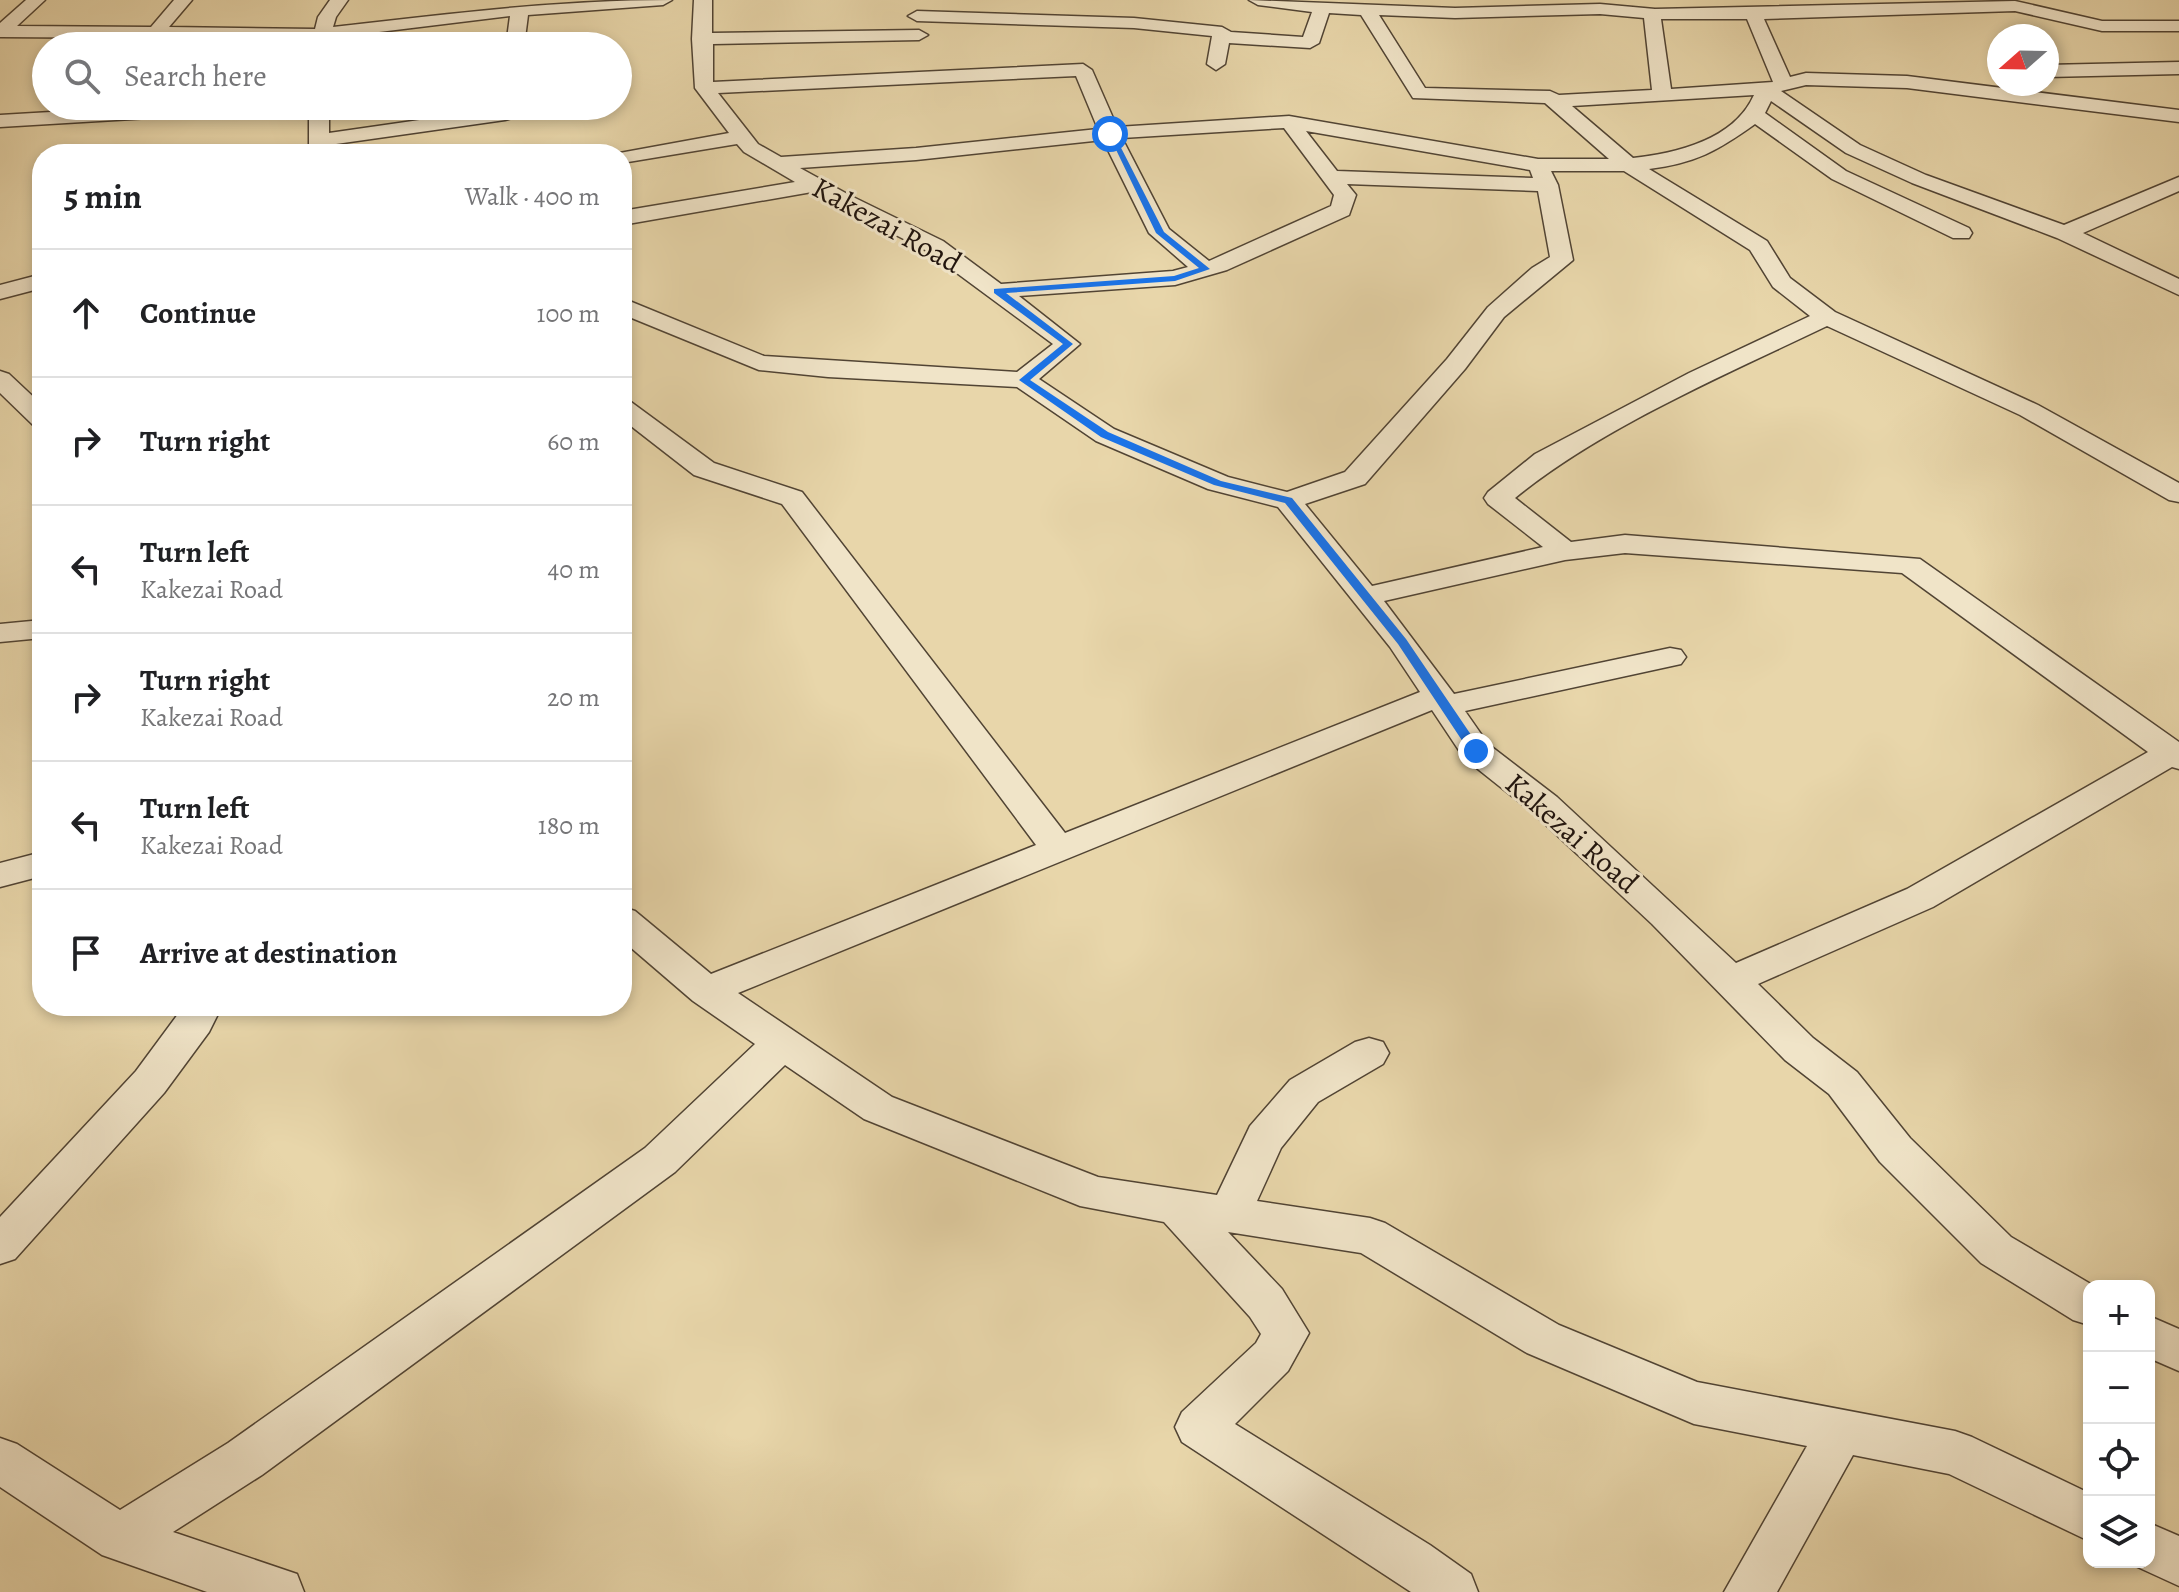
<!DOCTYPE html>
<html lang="en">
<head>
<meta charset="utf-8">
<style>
  body { margin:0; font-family:Alegreya,serif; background:#f6f6f6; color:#202124 }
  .controls { position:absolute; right:24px; bottom:24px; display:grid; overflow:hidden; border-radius:16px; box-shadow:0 4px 12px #0003 }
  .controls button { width:72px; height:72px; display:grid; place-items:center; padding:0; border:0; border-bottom:2px solid #e0e0e0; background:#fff; color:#202124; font:40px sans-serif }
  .compass { position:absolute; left:1987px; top:24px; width:72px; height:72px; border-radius:50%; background:#fff; box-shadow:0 4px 12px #0003; rotate:250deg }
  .stop { position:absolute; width:24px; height:24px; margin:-18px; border:6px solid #1a73e8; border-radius:50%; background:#fff }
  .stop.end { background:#1a73e8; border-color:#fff; box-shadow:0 2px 8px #0008 }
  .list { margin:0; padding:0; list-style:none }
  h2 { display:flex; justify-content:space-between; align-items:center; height:104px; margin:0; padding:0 32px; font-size:34px }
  h2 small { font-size:26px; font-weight:400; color:#757577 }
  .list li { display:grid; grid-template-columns:52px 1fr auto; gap:24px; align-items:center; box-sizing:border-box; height:128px; padding:0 32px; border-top:2px solid #e0e0e0 }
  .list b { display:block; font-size:30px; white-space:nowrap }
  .list p { margin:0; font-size:26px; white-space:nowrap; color:#757577 }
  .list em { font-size:26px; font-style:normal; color:#757577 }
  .icon { flex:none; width:44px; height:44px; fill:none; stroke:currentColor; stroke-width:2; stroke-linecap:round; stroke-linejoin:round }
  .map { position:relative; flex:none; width:2179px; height:1592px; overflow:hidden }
  .search { position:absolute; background:#fff; box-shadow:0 4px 12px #0003; left:32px; top:32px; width:600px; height:88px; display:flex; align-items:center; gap:20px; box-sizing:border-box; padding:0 28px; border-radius:44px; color:#757577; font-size:30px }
  .panel { position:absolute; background:#fff; box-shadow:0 4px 12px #0003; left:32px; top:144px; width:600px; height:872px; border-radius:32px }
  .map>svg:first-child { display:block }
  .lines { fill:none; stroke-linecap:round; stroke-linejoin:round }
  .street-casing { stroke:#514434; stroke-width:3 }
  .street { fill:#f0e4c8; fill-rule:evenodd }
  .route { fill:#1a73e8 }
  .labels { text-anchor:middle; stroke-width:6; stroke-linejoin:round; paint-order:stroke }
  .street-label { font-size:30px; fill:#1f130d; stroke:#f0e4c8 }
</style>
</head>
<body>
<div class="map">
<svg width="2179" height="1592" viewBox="0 0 2179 1592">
  <rect width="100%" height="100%" fill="#e8d6aa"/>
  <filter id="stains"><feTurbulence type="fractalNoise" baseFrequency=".0025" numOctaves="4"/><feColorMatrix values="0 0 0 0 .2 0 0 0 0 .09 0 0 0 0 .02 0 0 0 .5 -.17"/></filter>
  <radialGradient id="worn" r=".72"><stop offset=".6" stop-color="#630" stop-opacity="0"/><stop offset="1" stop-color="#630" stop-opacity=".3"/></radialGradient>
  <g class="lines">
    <g class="street-casing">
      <g id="street">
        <path d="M26 0H45L17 26 151 27 174 0H192L169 27 315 29 318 17 330 0H348L336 17 333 27C446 14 557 0 672 0L663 5 528 15 524 46H506L510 16 330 38 328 46H310L312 39 0 37V23Z"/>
        <path d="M694 0H712V33L919 30 928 35 919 40 713 44V82L1083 64 1092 70 1117 127 1289 116 1538 159H1609L1545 103 1413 98 1361 15 1329 13 1319 43 1310 48 1229 43 1225 64 1216 70 1207 64 1212 36 1134 28 917 21 908 16 917 11 1134 18 1222 27 1231 32 1303 37 1312 12 1258 5 1249 0 1455 8 1600 4 1655 9 2015 1 2102 21H2179V31H2102L2015 11 1764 19 1790 77 1806 73 1907 76 2179 110V122L1907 88 1806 85 1781 91 1860 145 1926 175 2064 225 2179 177V191L2083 233 2179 279V295L2057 238 1912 183 1846 153 1771 101 1765 113 1846 171 1969 228 1972 233 1969 238H1953L1832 179 1755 124C1717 151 1696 163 1649 169L1767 241 1790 278 1835 312 2038 405 2179 483V502L2169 500 2020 415 1827 326C1725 375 1602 427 1515 498L1571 542 1625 535 1920 559 2179 742V769L2172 767 1933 907 1758 984 1813 1038 1857 1072 1910 1138 2011 1237 2094 1286H2089V1325L2073 1320 1981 1263 1880 1162 1829 1094 1785 1060 1652 924 1533 813 1464 758 1432 710 738 993 892 1097 1098 1177 1217 1195 1250 1126 1290 1080 1355 1042 1369 1038 1383 1042 1389 1053 1383 1064 1318 1102 1281 1148 1257 1201 1370 1218 1385 1223 1559 1325 1697 1382 1955 1431 1972 1437 2089 1493V1541L1949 1474 1853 1455 1777 1592H1724L1807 1446 1694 1424 1527 1353 1361 1253 1228 1232 1282 1289 1309 1333 1288 1371 1235 1424 1430 1545 1471 1574 1478 1592H1411L1182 1442 1175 1427 1182 1412 1256 1343 1261 1334 1250 1317 1164 1222 1080 1206 864 1119 785 1065 675 1172 262 1475 173 1532 297 1574 304 1592H207L102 1555 0 1487V1438L17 1444 120 1510 228 1443 645 1148 755 1044 693 1001 622 940V907L635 911 711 974 1036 845 782 504 694 475 622 419V399L631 402 714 463 802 492 1065 833 1420 692 1390 647 1278 507 1208 489 1096 441 1017 387 828 377 759 370 622 314V298L764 356 1017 372 1053 344 927 251 812 192 622 225V211L795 182 744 152 737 144 622 163V154H614L729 133 695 88 692 39ZM1600 14 1644 18 1652 90 1559 95 1550 91 1425 88 1379 15 1455 18ZM1661 19H1747L1773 82 1671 89ZM1076 76 1098 129 916 148 781 157 758 144 718 93ZM1754 95C1734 140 1677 153 1633 158L1572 106ZM1284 128 1334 195 1331 206 1209 261 1169 229 1122 138ZM1306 131 1530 170 1533 178 1337 171ZM1103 140 1149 233 1188 267 1173 271 1001 284 943 241 851 196 800 168 916 160ZM1551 171H1624L1750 250 1773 287 1810 316 1689 373 1535 454 1488 492 1484 498 1488 504 1543 547 1372 586 1305 504 1365 484 1465 369 1504 317 1573 260 1558 185ZM1347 184 1538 191 1550 257 1532 268 1488 307 1447 359 1345 472 1287 492 1228 477 1114 429 1039 379 1080 344 1019 296 1175 285 1227 270 1349 215 1356 195ZM1625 553 1902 573 2148 752 1907 889 1736 963 1557 797 1488 744 1465 711 1681 664 1686 657 1681 650 1670 648 1454 694 1384 601 1565 560Z"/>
        <path d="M2179 62V74L2047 77V65Z"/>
        <path d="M152 106H259L249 112 0 127V115Z"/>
        <path d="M309 106H329V133L496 109 497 106H517L512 118 505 120 329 145V154H309Z"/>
        <path d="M42 274V288L0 299V285Z"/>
        <path d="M0 371 9 374 42 405V427L33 425 0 393Z"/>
        <path d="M42 620V638L0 642V624Z"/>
        <path d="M42 852V876L0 887V863Z"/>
        <path d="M184 1006H222L209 1032 164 1093 15 1259 0 1264V1217L136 1071Z"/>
        <path d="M2149 1316 2179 1329V1371L2149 1358Z"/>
        <path d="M2149 1523 2179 1536V1586L2131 1564 2149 1562Z"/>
      </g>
    </g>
    <use href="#street" class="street"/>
  </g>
  <path class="route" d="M1108 133 1114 134 1164 232 1210 269 1175 281 1006 293 1073 344 1030 380 1108 432 1221 481 1292 498 1406 639 1482 751 1480 754H1471L1398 644 1285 503 1214 485 1101 437 1019 380 1063 344 994 293V289L1174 276 1199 268 1156 233Z"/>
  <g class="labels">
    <g class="street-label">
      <text transform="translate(887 225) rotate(29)" y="10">Kakezai Road</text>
      <text transform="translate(1572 833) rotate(41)" y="10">Kakezai Road</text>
    </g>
  </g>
  <rect width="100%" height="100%" filter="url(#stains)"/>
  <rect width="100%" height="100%" fill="url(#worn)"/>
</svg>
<div class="controls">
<button>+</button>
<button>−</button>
<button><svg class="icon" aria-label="locate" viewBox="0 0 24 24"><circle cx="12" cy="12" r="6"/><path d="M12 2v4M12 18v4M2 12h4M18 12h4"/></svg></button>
<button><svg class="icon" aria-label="layers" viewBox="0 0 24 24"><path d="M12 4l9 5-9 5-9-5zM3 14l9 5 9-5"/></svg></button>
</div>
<svg class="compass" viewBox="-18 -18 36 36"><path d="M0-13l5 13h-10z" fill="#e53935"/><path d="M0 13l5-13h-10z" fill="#757577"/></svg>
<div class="stop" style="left:1110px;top:134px"></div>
<div class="stop end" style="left:1476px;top:751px"></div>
<div class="search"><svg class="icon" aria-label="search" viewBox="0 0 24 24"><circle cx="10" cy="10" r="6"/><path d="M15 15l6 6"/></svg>Search here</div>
<section class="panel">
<h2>5 min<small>Walk · 400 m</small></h2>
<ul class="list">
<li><svg class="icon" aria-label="ahead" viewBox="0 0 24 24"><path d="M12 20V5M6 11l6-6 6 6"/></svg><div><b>Continue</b></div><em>100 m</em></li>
<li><svg class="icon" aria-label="right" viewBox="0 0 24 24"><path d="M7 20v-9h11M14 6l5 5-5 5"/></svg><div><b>Turn right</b></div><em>60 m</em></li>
<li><svg class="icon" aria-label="left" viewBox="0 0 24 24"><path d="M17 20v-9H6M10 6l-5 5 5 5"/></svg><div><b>Turn left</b><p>Kakezai Road</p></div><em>40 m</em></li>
<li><svg class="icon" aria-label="right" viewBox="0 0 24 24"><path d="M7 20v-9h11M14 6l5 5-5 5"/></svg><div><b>Turn right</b><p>Kakezai Road</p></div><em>20 m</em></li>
<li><svg class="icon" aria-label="left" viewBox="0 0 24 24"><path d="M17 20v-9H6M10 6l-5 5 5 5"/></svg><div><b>Turn left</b><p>Kakezai Road</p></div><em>180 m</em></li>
<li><svg class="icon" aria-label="arrive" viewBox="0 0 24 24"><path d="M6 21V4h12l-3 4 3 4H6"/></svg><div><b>Arrive at destination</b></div></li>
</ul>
</section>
</div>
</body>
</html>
